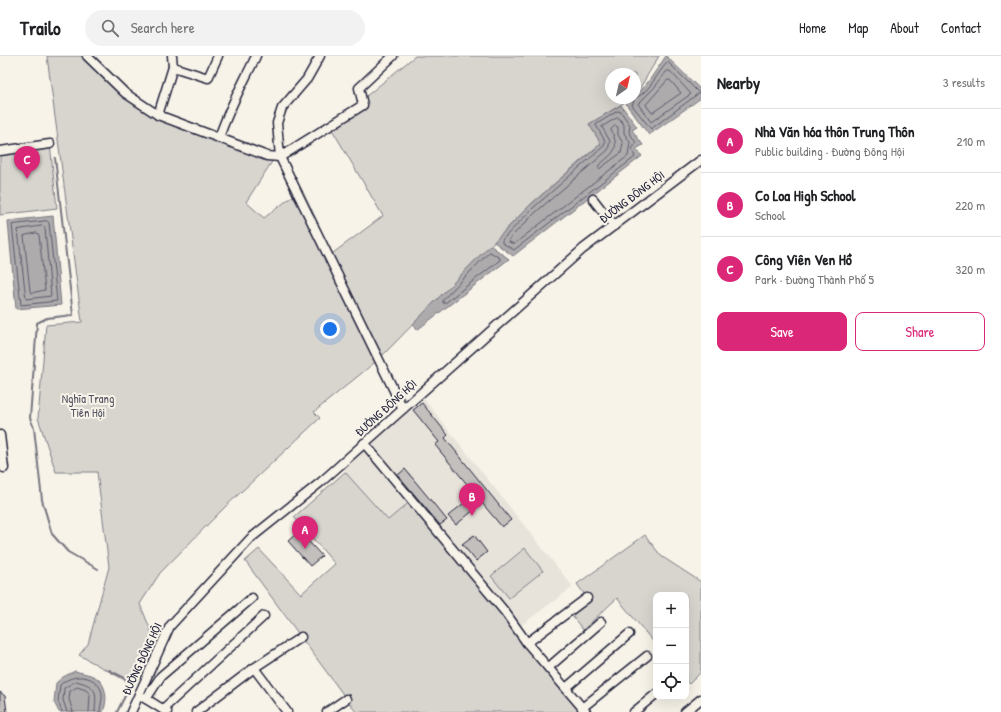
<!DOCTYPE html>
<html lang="en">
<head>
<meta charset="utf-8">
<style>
  body { margin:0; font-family:"Patrick Hand",sans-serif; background:#f2f2f2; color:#202124 }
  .controls { position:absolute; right:12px; bottom:12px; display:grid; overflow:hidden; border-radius:8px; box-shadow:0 4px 16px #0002 }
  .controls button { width:36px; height:36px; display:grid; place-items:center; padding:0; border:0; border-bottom:1px solid #e0e0e0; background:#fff; color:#202124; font:20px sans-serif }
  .compass { position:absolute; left:605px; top:12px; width:36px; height:36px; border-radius:50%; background:#fff; box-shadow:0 4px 16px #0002; rotate:34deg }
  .you { position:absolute; left:330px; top:273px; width:14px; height:14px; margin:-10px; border:3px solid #fff; border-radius:50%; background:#1a73e8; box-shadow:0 0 0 6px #1a73e833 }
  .badge { display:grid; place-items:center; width:26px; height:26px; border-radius:50%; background:#db2777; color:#fff; font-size:13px; font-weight:700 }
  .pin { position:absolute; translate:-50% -33px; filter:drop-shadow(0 1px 2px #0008) }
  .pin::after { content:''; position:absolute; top:21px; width:14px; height:12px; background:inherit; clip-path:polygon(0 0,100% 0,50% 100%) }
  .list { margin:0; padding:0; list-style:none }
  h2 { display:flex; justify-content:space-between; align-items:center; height:52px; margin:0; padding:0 16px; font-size:17px }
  h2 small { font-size:13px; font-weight:400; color:#757577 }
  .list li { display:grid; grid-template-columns:26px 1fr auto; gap:12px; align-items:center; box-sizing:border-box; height:64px; padding:0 16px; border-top:1px solid #e0e0e0 }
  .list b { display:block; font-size:15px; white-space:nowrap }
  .list p { margin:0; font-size:13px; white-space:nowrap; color:#757577 }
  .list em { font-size:13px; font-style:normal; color:#757577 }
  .actions { display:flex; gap:8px; padding:12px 16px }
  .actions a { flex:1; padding:9px 0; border:1px solid #db2777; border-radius:8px; text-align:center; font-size:14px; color:#db2777 }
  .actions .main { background:#db2777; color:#fff }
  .icon { flex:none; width:22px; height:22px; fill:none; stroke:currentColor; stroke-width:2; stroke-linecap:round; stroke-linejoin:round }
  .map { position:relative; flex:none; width:701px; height:656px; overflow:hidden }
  header { display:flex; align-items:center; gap:24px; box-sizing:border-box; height:56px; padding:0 20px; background:#fff; border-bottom:1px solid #e0e0e0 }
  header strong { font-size:19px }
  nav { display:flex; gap:22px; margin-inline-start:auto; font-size:14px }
  .search { width:280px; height:36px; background:#f2f2f2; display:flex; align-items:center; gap:10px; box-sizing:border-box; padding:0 14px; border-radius:22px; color:#757577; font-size:15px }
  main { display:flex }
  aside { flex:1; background:#fff }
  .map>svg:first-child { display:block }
  .built { fill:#e7e3db }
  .green { fill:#d8d5cf; stroke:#7d7c85 }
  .water { fill:#aeabad; stroke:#76747f }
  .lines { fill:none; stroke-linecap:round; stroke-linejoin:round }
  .shore { stroke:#5a5969; stroke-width:1 }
  .stream { stroke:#76747f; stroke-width:2 }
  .building { fill:#c2bfbd; stroke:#22223b }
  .minor-casing { stroke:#22223b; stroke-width:11 }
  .minor { stroke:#f7f3e8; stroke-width:8 }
  .labels { text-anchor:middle; stroke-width:4; stroke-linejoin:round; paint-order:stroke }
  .street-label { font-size:12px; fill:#22223b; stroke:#f7f3e8 }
  .park-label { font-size:12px; fill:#504f60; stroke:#f7f3e8 }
</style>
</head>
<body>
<header>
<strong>Trailo</strong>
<div class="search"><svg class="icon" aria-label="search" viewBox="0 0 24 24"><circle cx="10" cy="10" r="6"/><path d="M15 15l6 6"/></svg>Search here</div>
<nav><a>Home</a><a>Map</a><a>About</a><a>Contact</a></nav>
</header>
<main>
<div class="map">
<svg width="701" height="656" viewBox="0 0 701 656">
  <rect width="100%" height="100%" fill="#f7f3e8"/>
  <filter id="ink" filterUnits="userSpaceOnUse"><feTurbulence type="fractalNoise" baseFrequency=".025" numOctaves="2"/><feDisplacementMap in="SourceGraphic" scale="8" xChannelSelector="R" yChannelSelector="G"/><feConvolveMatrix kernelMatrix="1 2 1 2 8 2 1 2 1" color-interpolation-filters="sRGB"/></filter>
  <g filter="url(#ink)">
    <g class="built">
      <path d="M424 343 573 531 520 570 369 389Z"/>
      <path d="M364 387 412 444 388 464 339 410Z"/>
    </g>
    <g class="green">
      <path d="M47 0H87L158 59 275 101 246 146 264 162 298 136 329 200 383 160 330 70 415 0H659L635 40V18H611V42H632L589 68 601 87 530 149 379 303 314 356 320 362 225 451 160 517 140 548 154 582 132 628 79 599 88 588 109 511 97 416H56L38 362 46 269 82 266Z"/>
      <path d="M50 88 57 152 0 159V95Z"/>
      <path d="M345 416 388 464 412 444 587 656H356L245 505 259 493 301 538 335 508 294 461Z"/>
      <path d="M645 479 661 500 701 526V616L689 628 686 625V539H656V589L617 542 583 574 569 556 587 542 577 528Z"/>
      <path d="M525 492 543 515 509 542 491 520Z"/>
    </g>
    <g class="water">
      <path d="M666 0 701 34V42L649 79 626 48 632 42H635V39L648 26Z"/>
      <path d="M621 49 637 71 632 74 643 89 636 93 642 100 513 200 494 186 530 149 601 88 589 68Z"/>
      <path d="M53 160 61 249 16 253 8 165Z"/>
      <path d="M490 189 509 203 417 274 413 268Z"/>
      <path d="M75 615C81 617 90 618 95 621 107 628 108 644 103 656H59L54 646 56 627 63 621Z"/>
    </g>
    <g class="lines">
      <g class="shore">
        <path d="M667 15H670L691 38 651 66 638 48 654 32Z"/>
        <path d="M668 24H670L681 37 652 57 646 49Z"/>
        <path d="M635 42 632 49 651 73 699 37 668 6C657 16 650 37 635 42"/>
        <path d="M618 55 621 56 630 69 629 76 636 87 632 93 635 101 514 194 502 187V184L533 152 604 90 605 85 596 69Z"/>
        <path d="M617 62H619L624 69V77L630 86 628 100 514 188 509 186V183L536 156 608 94 610 85 602 71Z"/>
        <path d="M615 70 618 71V79L623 87 621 97 599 113 598 110C613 97 621 94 611 74Z"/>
        <path d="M47 165 49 167 57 245 21 249 12 169Z"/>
        <path d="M43 170 45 172 51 240 26 243 18 174Z"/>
        <path d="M37 177 39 179 45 234 31 237 30 235 24 180Z"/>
        <path d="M490 196 500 202V204L445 247H443V244Z"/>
        <path d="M62 656 58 645 60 629C71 618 94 617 101 634 104 640 100 649 100 656"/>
        <path d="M67 656 63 644 64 632 76 625C99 631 96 636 95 656"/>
        <path d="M73 656 69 643 70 635 77 631 86 634 90 638 89 656"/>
      </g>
      <g class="stream">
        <path d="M55 102 73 259 47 262 37 267 30 362 34 372 42 444 52 478 68 496 98 513"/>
        <path d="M109 614 132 626 117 656"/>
      </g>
    </g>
    <g class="building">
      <path d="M422 347 448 379 445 382 511 464 502 471 482 447 456 469 448 460 475 438 435 389 439 386 413 354Z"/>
      <path d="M405 413 447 464 440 469 398 419Z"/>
      <path d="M299 475 322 500 310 510 288 485Z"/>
      <path d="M474 479 487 496 476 505 462 488Z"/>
      <path d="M0 636 5 640 7 656H0Z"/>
    </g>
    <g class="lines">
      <g class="minor-casing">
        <g id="minor">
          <path d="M87 0 125 37 158 59"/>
          <path d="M172 0 173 11 158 59 267 100 280 101 363 49 359 32 393 0"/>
          <path d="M320 0 307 23 282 52 277 67 280 101 403 353"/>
          <path d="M173 11 208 22 218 0"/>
          <path d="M219 82C228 53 243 28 256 0"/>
          <path d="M0 95 50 88"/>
          <path d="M593 143 614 170"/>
          <path d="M0 379 4 412"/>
          <path d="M364 387 505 556 527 587 586 656"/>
          <path d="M527 587 587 542"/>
          <path d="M549 611 601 566"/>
          <path d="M254 612 287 656"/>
          <path d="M566 632 629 578"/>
          <path d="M143 641 167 656"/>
          <path d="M146 643 161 620 252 542"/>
          <path d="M582 652 647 600"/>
          <path d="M163 653 264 560"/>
          <path d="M131 656 170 570 251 482 321 426 583 193 701 104"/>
          <path d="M196 656 254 612 301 581"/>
          <path d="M327 656 346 643"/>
          <path d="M634 656 656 638"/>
          <path d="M685 656 701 643"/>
        </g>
      </g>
      <use href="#minor" class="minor"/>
    </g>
  </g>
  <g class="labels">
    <g class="street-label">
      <text transform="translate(632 141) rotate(-37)" y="4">ĐƯỜNG ĐÔNG HỘI</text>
      <text transform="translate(386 352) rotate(-42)" y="4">ĐƯỜNG ĐÔNG HỘI</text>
      <text transform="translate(142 603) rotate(-65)" y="4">ĐƯỜNG ĐÔNG HỘI</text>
    </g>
    <g class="park-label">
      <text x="88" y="347">Nghĩa Trang<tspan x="88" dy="14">Tiên Hội</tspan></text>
    </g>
  </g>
</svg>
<div class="controls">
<button>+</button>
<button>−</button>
<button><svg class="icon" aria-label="locate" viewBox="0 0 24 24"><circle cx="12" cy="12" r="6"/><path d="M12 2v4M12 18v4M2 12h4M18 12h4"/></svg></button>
</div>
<svg class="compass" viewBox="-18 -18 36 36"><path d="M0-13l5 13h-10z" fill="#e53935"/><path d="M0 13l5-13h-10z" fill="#757577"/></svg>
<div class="you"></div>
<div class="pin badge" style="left:305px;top:493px">A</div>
<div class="pin badge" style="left:472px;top:460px">B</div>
<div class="pin badge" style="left:27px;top:123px">C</div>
</div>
<aside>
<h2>Nearby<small>3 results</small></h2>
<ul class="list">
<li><span class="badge">A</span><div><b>Nhà Văn hóa thôn Trung Thôn</b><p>Public building · Đường Đông Hội</p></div><em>210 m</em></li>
<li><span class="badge">B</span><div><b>Co Loa High School</b><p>School</p></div><em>220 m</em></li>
<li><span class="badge">C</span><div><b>Công Viên Ven Hồ</b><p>Park · Đường Thành Phố 5</p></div><em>320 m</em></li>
</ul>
<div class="actions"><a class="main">Save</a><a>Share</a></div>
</aside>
</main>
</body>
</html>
